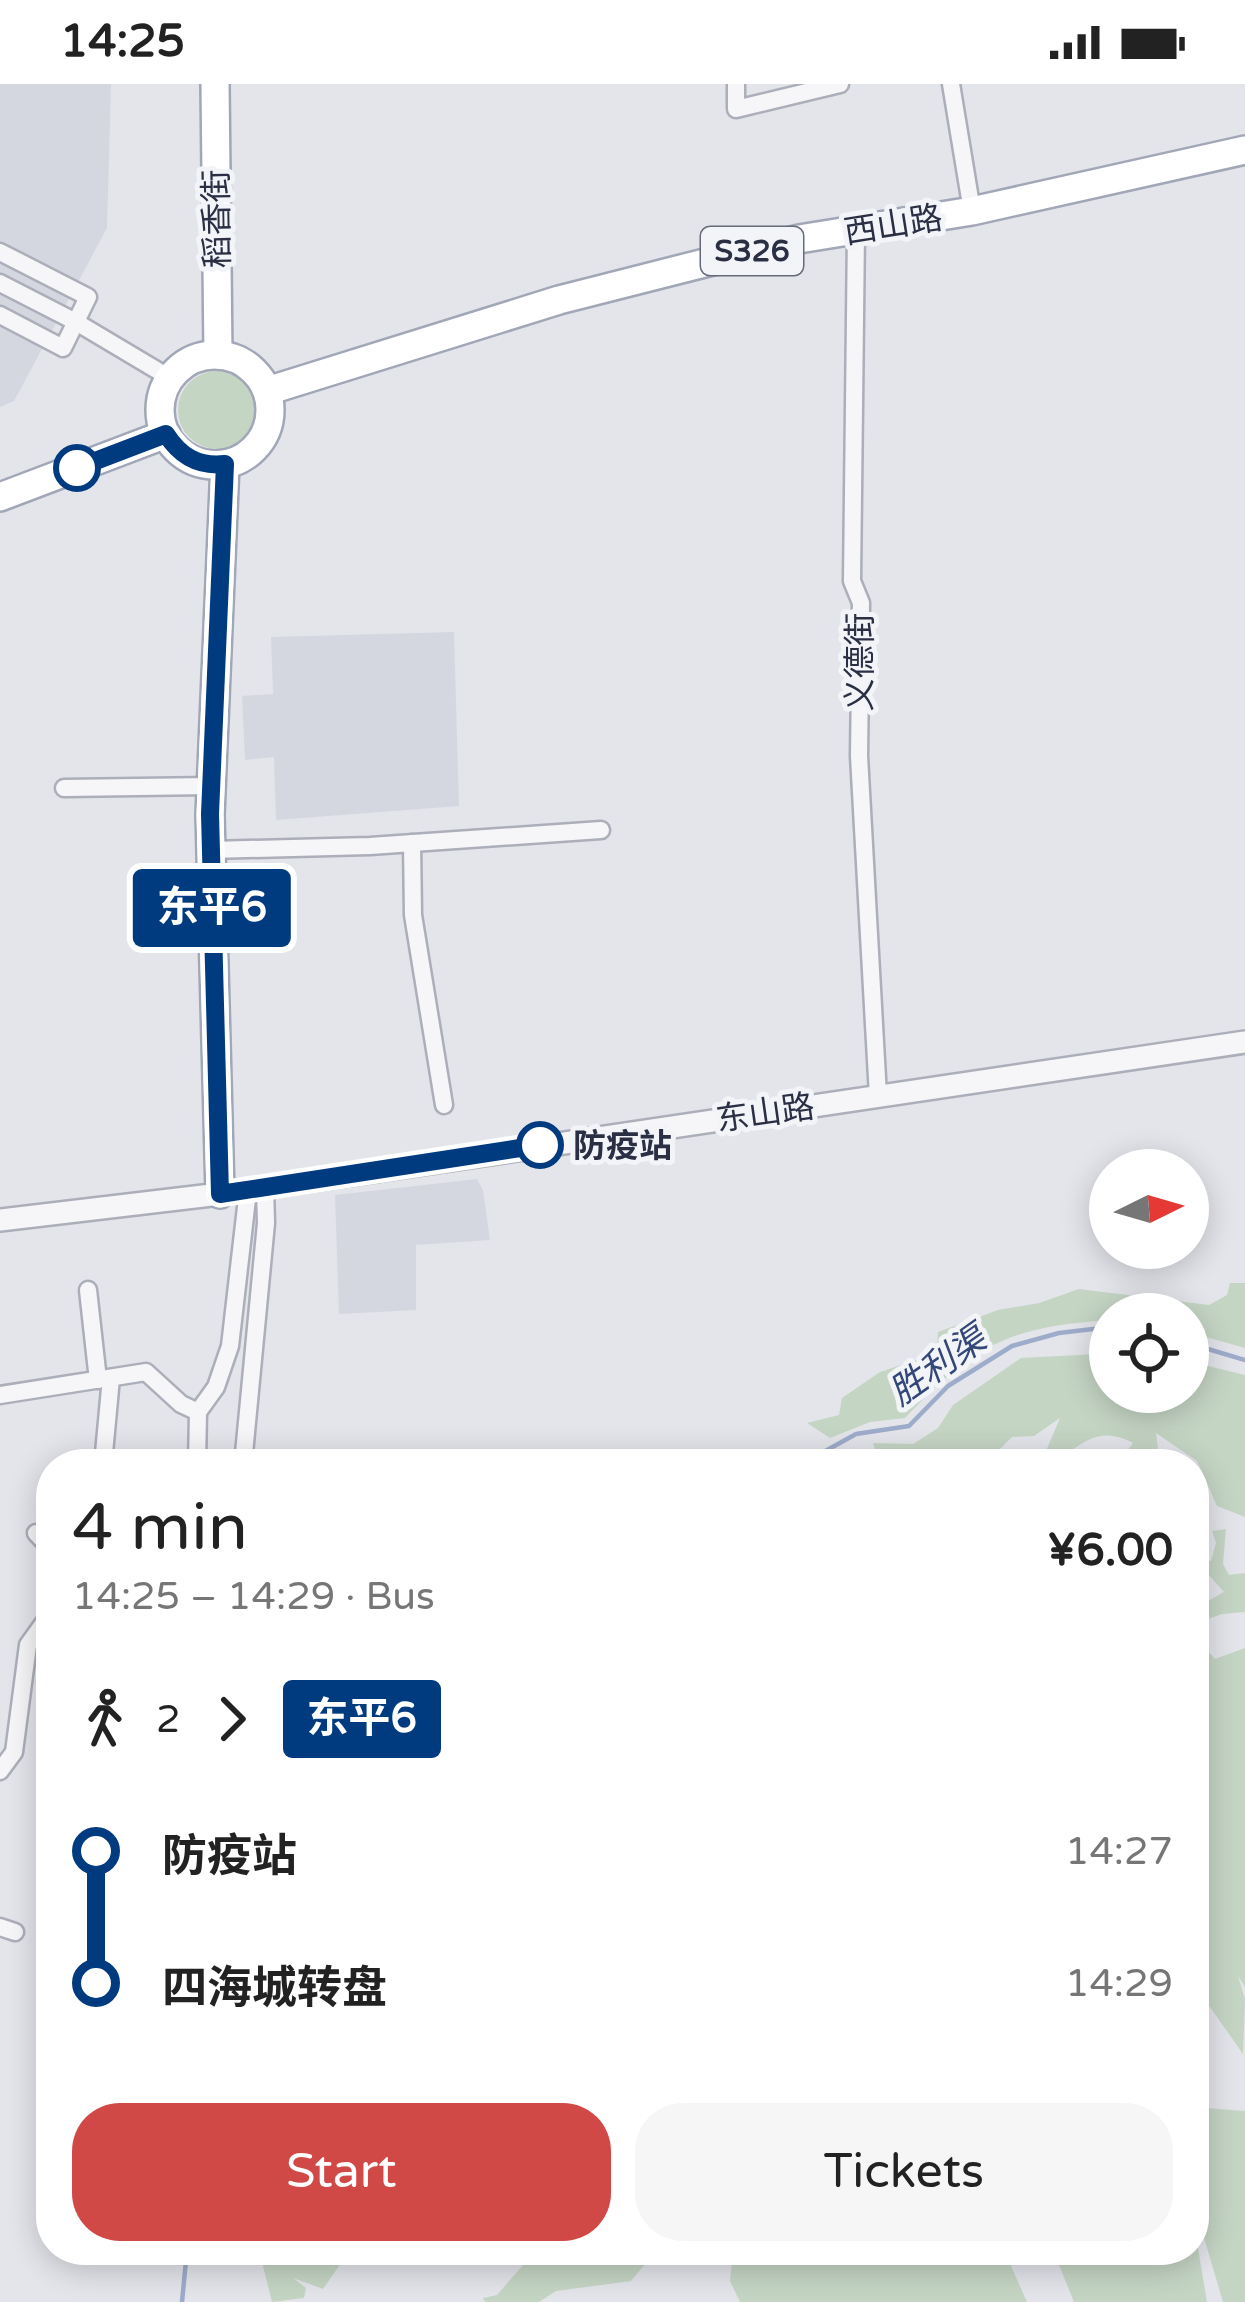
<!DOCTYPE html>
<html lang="en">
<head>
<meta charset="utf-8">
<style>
	:root { --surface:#fff; --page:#f6f6f6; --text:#222; --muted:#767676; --accent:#d14947 }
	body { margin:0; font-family:"Varela Round","Noto Sans SC",sans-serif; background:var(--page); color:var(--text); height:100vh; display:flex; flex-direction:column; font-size:45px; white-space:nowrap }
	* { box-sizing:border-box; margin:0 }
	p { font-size:39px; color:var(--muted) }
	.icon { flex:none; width:66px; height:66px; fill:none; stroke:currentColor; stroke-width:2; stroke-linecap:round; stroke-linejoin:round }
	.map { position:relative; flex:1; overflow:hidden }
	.panel { position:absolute; left:36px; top:1365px; width:1173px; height:816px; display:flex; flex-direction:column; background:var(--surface); border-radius:48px; box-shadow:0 6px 30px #0003 }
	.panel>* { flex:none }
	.badge { padding:0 24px; border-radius:9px; font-size:42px; line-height:78px }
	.needle { width:78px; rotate:85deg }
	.controls { position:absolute; left:1089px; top:1065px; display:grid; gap:24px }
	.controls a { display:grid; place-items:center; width:120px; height:120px; border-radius:50%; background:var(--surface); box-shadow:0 6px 30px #0003; font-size:60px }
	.map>.badge { position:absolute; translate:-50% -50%; box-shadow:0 0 0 6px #fff }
	.legs { display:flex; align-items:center; gap:18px; height:132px; padding:0 36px; font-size:39px }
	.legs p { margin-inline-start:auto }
	.headline { display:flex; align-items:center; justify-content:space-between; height:204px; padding:0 36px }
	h1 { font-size:66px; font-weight:600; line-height:90px }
	.primary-button { display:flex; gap:24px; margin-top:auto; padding:24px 36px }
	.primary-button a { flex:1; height:138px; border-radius:48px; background:var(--accent); color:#fff; font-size:48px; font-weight:600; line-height:138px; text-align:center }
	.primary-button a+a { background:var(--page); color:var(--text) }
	ul { padding:0 36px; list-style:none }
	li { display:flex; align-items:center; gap:42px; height:132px; font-size:45px }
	li i { display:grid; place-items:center; width:18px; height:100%; margin:0 15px; background:currentColor }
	li i::after { content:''; width:30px; height:30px; margin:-15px; border:9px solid; border-radius:50%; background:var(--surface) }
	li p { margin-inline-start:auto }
	li:first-child i { background:linear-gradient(#0000 50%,currentColor 0) }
	li:last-child i { background:linear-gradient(currentColor 50%,#0000 0) }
	.status { display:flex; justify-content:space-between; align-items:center; height:84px; padding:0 60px; background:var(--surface); direction:ltr }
	.status svg { height:33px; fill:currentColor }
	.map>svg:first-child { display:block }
	.built { fill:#d5d7e0 }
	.green { fill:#c5d5c4 }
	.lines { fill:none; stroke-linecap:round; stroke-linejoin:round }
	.stream { stroke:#9eaccb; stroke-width:4.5 }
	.minor-casing { stroke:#acaeb9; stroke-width:21 }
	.tertiary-casing { stroke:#acaeb9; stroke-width:26 }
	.primary-casing { stroke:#a2a7b7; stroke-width:32 }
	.minor { stroke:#f6f6f9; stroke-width:16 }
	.tertiary { stroke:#f6f6f9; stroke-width:21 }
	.primary { stroke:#fff; stroke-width:27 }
	.line-1-casing { stroke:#fff; stroke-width:27 }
	.line-1 { stroke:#003b80; stroke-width:18 }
	.stop-1-dot { fill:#fff; stroke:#003b80; stroke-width:6 }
	.labels { text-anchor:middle; stroke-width:10; stroke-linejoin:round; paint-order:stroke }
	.shield { fill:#f3f4f8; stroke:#666a7a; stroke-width:3 }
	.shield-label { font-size:30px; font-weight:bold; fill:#2a2f44 }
	.street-label { font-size:33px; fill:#2a2f44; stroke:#f3f4f8 }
	.stop-label { font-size:33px; font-weight:bold; fill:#2a2f44; stroke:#f3f4f8; text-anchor:start }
	.water-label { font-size:36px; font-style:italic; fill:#334779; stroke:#f3f4f8 }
</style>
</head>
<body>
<div class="status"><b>14:25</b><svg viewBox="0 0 49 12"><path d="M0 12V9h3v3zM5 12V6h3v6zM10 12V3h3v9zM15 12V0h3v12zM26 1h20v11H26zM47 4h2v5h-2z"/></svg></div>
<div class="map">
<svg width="1245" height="2218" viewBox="0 0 1245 2218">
	<rect width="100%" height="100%" fill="#e3e5eb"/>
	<g class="built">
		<polygon points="0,0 111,0 107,144 14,317 0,323"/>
		<polygon points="454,548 459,722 276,736 274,673 245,676 242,612 273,610 271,553"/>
		<polygon points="477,1095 483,1106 490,1156 416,1161 416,1226 339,1230 335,1111"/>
	</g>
	<g class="green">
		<circle cx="217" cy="326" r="39"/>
		<path d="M1230,1199H1245V1264L1188,1248V1230H1110V1236C1009,1243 974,1260 905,1334L870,1338L830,1354L807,1339L839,1331L842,1314L880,1288L937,1269L938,1248L998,1226L1039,1219L1079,1205L1209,1221L1227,1211Z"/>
		<path d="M1110,1265V1308H1188V1277L1245,1291V1433L1217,1422L1197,1377L1156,1349L1160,1380H1118L1133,1359C1085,1334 1075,1380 1035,1380L1025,1372L1046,1367L1060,1334L1034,1352L1012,1353L985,1380H879L873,1359L913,1360L938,1344L953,1321L1021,1274L1097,1270Z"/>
		<polygon points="1226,1445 1223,1480 1229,1491 1245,1489 1245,1528 1222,1530 1194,1540 1194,1525 1224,1508 1208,1490 1194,1494 1194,1474 1211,1477 1216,1459 1212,1447"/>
		<polygon points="1194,1552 1215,1575 1245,1564 1245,1903 1238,1892 1245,1915 1243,1970 1205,1916 1194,1962"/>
		<polygon points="1194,2023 1245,2027 1245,2218 1223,2218 1194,2120"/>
		<polygon points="1194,2141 1207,2218 1074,2218 1053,2166 1194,2166"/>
		<polygon points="259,2166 350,2166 323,2205 293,2194 306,2204 304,2214 272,2218"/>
		<polygon points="536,2166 651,2166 645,2180 631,2197 556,2207 539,2218 485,2218 483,2214 497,2211"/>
		<polygon points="733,2166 1004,2166 1027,2218 740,2218 730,2197"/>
	</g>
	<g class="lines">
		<g class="stream">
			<polyline points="1188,1259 1245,1276"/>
			<polyline points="802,1380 856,1350 909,1342 948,1302 1012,1262 1059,1249 1110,1243"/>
			<polyline points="182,2218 187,2166"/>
		</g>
		<defs>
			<g id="minor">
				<polyline points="736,0 736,25 840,0"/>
				<polyline points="951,0 972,127"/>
				<polyline points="856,146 852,497 861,519 859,672 878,1012"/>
				<polyline points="0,168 88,213 63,264 0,231"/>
				<polyline points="0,199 76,238 170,294"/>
				<polyline points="64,704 211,702"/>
				<polyline points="412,759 413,831 444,1021"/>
				<polyline points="211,766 370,762 601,746"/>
				<polyline points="88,1206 98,1296"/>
				<polyline points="0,1311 146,1288 181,1320 198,1328"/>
				<polyline points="103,1380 111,1294"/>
				<polyline points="197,1380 198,1328 216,1303 230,1262 248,1106"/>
				<polyline points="243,1380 266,1139 265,1103"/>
				<polyline points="36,1449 51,1465"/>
				<polyline points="0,1687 14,1668 28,1561 51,1529"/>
				<polyline points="0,1843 15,1848"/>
			</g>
			<polyline id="tertiary" points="0,1136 220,1110 1245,958"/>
			<g id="primary">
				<polyline points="215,0 218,271"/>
				<circle cx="215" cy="326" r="55"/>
				<polyline points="267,307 559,216 799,155 972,127 1245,66"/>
				<polyline points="0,413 166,350"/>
				<polyline points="220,1110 210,731 225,380"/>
			</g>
		</defs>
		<use href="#minor" class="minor-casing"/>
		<use href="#tertiary" class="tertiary-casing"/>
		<use href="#primary" class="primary-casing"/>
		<use href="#minor" class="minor"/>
		<use href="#tertiary" class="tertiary"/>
		<use href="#primary" class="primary"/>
	</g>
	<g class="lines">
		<defs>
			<path id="line-1" d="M77,384L166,350C180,372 198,383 225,380L210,730L220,1110L540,1061"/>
		</defs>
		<use href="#line-1" class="line-1-casing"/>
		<use href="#line-1" class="line-1"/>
	</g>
	<g class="stop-1-dot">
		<circle cx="77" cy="384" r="21"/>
		<circle cx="540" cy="1061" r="21"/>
	</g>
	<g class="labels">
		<rect class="shield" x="701" y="143" width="102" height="48" rx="9"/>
		<g class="shield-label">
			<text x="752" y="177">S326</text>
		</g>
		<g class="street-label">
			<text transform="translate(216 135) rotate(-91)" y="12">稻香街</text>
			<text transform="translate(893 140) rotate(-9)" y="12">西山路</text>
			<text transform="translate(859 578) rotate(-90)" y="12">义德街</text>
			<text transform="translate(765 1028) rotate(-8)" y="12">东山路</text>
		</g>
		<g class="stop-label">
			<text x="573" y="1073">防疫站</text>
		</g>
		<g class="water-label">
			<text transform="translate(937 1281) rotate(-35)" y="13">胜利渠</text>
		</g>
	</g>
</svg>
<div class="controls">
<a><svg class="needle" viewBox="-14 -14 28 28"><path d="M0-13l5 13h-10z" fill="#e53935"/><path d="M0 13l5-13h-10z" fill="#767676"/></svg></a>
<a><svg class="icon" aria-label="locate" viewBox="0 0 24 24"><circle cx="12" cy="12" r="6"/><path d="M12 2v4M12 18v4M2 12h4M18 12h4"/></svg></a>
</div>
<b class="badge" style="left:212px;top:824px;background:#003b80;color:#fff">东平6</b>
<section class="panel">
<div class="headline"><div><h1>4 min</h1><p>14:25 – 14:29 · Bus</p></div><b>¥6.00</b></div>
<div class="legs"><svg class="icon" aria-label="walk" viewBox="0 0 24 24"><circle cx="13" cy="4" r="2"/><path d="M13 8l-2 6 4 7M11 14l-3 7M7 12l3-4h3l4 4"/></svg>2<svg class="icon" aria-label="forward" viewBox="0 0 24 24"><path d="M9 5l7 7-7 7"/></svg><b class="badge" style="background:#003b80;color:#fff">东平6</b></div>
<ul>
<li><i style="color:#003b80"></i><b>防疫站</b><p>14:27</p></li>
<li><i style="color:#003b80"></i><b>四海城转盘</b><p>14:29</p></li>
</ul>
<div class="primary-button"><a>Start</a><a>Tickets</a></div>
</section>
</div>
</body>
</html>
